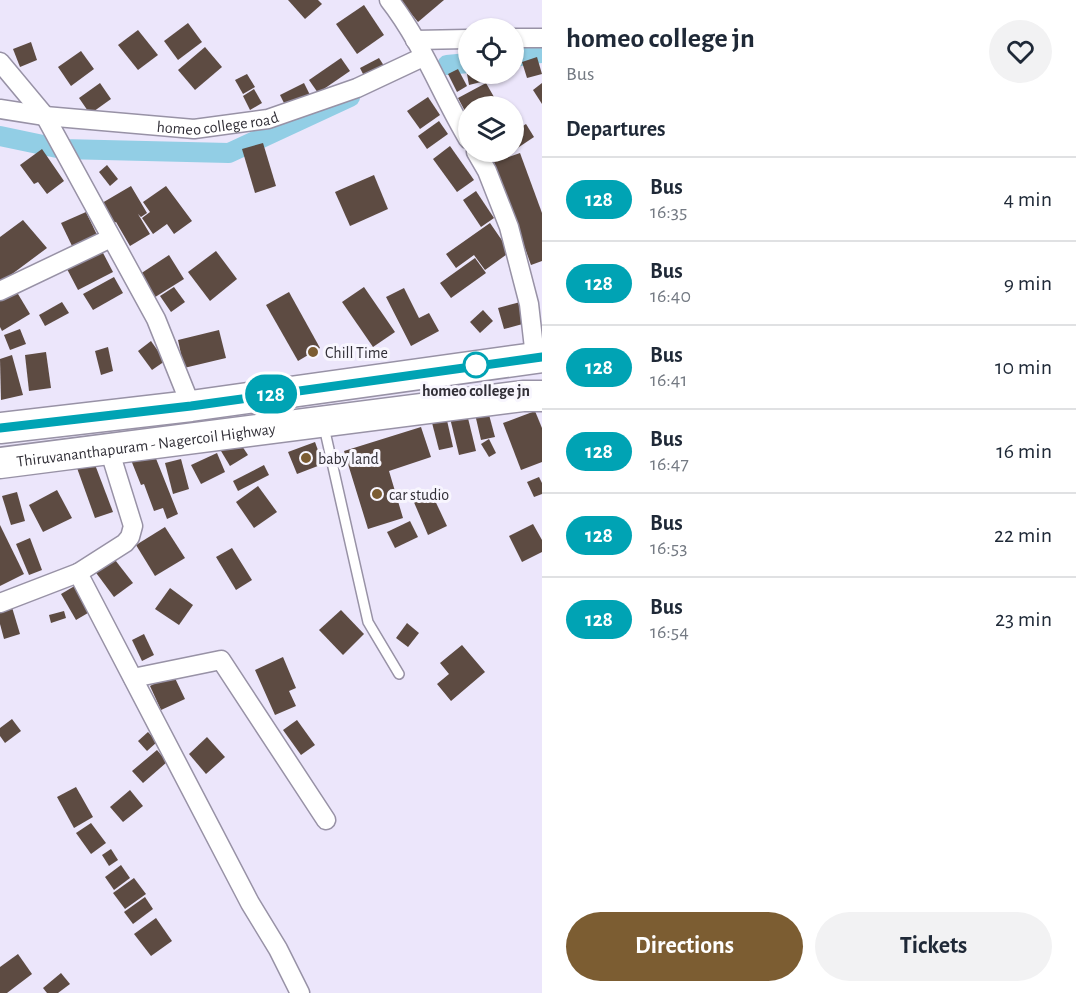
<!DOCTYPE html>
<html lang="en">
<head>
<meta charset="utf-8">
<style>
	:root { --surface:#fff; --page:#f2f2f3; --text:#1f2937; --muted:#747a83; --line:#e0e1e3; --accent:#7c5d32 }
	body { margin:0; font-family:"Alegreya Sans",sans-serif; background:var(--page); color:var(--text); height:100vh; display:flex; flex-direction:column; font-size:22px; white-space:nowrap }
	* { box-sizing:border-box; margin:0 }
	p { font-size:20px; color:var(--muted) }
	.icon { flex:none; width:33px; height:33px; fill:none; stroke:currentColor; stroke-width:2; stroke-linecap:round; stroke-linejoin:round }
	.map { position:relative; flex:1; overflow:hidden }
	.panel { display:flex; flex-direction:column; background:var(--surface); width:534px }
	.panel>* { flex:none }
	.badge { padding:0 12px; border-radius:20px; font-size:21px; line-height:39px }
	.fabs { position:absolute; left:458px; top:18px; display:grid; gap:12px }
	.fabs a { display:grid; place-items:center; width:66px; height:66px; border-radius:50%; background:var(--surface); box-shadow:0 2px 4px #0004; font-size:30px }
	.map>.badge { position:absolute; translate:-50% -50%; box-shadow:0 0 0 3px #fff }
	h2 { padding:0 24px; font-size:22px; line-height:54px }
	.round { display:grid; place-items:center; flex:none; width:63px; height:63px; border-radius:32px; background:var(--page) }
	.summary { display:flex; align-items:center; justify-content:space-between; height:102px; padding:0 24px }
	h1 { font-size:28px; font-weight:700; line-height:45px }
	.action { display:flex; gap:12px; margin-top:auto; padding:12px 24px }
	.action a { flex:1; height:69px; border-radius:36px; background:var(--accent); color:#fff; font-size:24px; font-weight:700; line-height:69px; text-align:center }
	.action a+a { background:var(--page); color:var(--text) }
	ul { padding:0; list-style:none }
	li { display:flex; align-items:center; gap:18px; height:84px; padding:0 24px; border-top:2px solid var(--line) }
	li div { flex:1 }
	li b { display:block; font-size:22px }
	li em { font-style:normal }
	li .badge { min-width:66px; font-weight:700; text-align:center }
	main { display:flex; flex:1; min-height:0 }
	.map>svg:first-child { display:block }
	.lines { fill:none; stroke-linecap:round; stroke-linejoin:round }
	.canal { stroke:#92cee5; stroke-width:20 }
	.building { fill:#5d4b42 }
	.lane-casing { stroke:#9892a6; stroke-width:12 }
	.street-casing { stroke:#9892a6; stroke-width:21 }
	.primary-casing { stroke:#9892a6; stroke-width:33 }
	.lane { stroke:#fff; stroke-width:9 }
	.street { stroke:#fff; stroke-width:18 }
	.primary { stroke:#fff; stroke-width:30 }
	.line-casing { stroke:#fff; stroke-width:14 }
	.line { stroke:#00a3b4; stroke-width:9 }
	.poi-dot { fill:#7c5d32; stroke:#f8f6fe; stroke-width:2 }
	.stop-dot { fill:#fff; stroke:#00a3b4; stroke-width:3 }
	.labels { text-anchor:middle; stroke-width:6; stroke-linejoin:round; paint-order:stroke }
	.street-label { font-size:16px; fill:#323038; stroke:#f8f6fe }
	.poi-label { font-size:16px; fill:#323038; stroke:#f8f6fe; text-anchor:start }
	.stop-label { font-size:16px; font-weight:bold; fill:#323038; stroke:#f8f6fe }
</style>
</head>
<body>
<main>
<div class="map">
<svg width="542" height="993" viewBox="0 0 542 993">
	<rect width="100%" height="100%" fill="#ece6fb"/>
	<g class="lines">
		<g class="canal">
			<polyline points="513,57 542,53"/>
			<polyline points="447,65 468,63"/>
			<polyline points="0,136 62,149 229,153 350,97"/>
		</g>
	</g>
	<g class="building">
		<polygon points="288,0 318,0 322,4 305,19"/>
		<polygon points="400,0 444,0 418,22"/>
		<polygon points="364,5 384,35 357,54 336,24"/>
		<polygon points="188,23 202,42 178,60 164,41"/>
		<polygon points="138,30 158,55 138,70 118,45"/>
		<polygon points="31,42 37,60 20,67 13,49"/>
		<polygon points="205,47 222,67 195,90 178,70"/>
		<polygon points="81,51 94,69 71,86 58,67"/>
		<polygon points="537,57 542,74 527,78 522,62"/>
		<polygon points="341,58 350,71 318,93 309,80"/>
		<polygon points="379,58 386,69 366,80 360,68"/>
		<polygon points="458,69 467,86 457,92 448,74"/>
		<polygon points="247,74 255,87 243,94 235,80"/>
		<polygon points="467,74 488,74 489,80 469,85"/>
		<polygon points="100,83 111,99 90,114 79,98"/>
		<polygon points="304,83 310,95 286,107 280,95"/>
		<polygon points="486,83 494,97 477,106 468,106 468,111 466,113 458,98"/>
		<polygon points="542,83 542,104 533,90"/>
		<polygon points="254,89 262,103 250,110 243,96"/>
		<polygon points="428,97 440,115 420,129 407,111"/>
		<polygon points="439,121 448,134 427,149 418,136"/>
		<polygon points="526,124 534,137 513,151 513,132"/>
		<polygon points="263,143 276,186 255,193 242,149"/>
		<polygon points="450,146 474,180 457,192 433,159"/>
		<polygon points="42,149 64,181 47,194 38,182 34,184 20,165"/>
		<polygon points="520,153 542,213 542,261 531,265 494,162"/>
		<polygon points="107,165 118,179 110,186 99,172"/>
		<polygon points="374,175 388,209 350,226 335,192"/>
		<polygon points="131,186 147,213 141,217 138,214 150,234 130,246 116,222 114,223 102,203"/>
		<polygon points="166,186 192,221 174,234 167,224 153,234 142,218 150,212 143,202"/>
		<polygon points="476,191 494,218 481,227 463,200"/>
		<polygon points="86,212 98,237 73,248 61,223"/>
		<polygon points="23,220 47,248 0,283 0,237"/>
		<polygon points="490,223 510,252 485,270 474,255 456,268 446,254"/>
		<polygon points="102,251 113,272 78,290 67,269"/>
		<polygon points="216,251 237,279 210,301 188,272"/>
		<polygon points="169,255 184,279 152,299 137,276"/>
		<polygon points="475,258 486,273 451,298 440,283"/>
		<polygon points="114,277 123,293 93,310 83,294"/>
		<polygon points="174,287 185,302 171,312 160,296"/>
		<polygon points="364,287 395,332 373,347 342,302"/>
		<polygon points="404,288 419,318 429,313 439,331 411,346 386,297"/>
		<polygon points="15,289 30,314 2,331 0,327 0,298"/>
		<polygon points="289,292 320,348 298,361 266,305"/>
		<polygon points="524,301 530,322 504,329 498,308"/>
		<polygon points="62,302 69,313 45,326 39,315"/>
		<polygon points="483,310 493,321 480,333 470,322"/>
		<polygon points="20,329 26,344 10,350 4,335"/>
		<polygon points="219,330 226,358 184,368 178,340"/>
		<polygon points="151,341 165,361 152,370 138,351"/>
		<polygon points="108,347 113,371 101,375 95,351"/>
		<polygon points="46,352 51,388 29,391 25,355"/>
		<polygon points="12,355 23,395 1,400 0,359"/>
		<polygon points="488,411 495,437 481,440 475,414"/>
		<polygon points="535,411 542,428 542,462 521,470 503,423"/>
		<polygon points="467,414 476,451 459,455 450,418"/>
		<polygon points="446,416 453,447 439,450 431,419"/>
		<polygon points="421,427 431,457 389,471 403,518 368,529 344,451"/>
		<polygon points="489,439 496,453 489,457 481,444"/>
		<polygon points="238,440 248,455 230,466 221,451"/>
		<polygon points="315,442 323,464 297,474 288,452"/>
		<polygon points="153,451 178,514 167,519 163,508 154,511 144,484 141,485 131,460"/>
		<polygon points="217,453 225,472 201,484 191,465"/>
		<polygon points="181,459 189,489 173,494 165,463"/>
		<polygon points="94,462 113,512 95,518 77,468"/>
		<polygon points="264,465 269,475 238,491 233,481"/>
		<polygon points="539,477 542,483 542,494 534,497 527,482"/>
		<polygon points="258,486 277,512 254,528 236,502"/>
		<polygon points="57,490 72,518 43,532 29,505"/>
		<polygon points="17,492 25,521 11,525 2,496"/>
		<polygon points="431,492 447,526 428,535 413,500"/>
		<polygon points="410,521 418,537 395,548 387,532"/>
		<polygon points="533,524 542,540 542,552 522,562 509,536"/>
		<polygon points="0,525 24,574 0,586"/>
		<polygon points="165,527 185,558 155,576 136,545"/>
		<polygon points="30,538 42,570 29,575 16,544"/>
		<polygon points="232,548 252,580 236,590 216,557"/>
		<polygon points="112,556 133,583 114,597 94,570"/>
		<polygon points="78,584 93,610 76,620 61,594"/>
		<polygon points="170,588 193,605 179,625 155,609"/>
		<polygon points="11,604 20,634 4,639 0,624 0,607"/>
		<polygon points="341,610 364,634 343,655 319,630"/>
		<polygon points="64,611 66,618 51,623 49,615"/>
		<polygon points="407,623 419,633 408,647 396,638"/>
		<polygon points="144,634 154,655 142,661 132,640"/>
		<polygon points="462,645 485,672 451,701 437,684 449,674 440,663"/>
		<polygon points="283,657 296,688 289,691 296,706 275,715 255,670"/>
		<polygon points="173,674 185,699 161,710 150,686"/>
		<polygon points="12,719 21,731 5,743 0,736 0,728"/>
		<polygon points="297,720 315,745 301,755 283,730"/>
		<polygon points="148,732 157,742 147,751 138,741"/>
		<polygon points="207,737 225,757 206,774 189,754"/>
		<polygon points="157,750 167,762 143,783 132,771"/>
		<polygon points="76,787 93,817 74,828 57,797"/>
		<polygon points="130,790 143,806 123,822 110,807"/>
		<polygon points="91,823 106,843 91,854 76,833"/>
		<polygon points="111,849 118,860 109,866 102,855"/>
		<polygon points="121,865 130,878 114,890 105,877"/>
		<polygon points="134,878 146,894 125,909 113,893"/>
		<polygon points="145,897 153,909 133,924 124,912"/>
		<polygon points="156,918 172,941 151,956 134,934"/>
		<polygon points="18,954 32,974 7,993 0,993 0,967"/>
		<polygon points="61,973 70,984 58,993 47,993 43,988"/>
	</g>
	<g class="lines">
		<defs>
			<polyline id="lane" points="324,427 368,622 399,674"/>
			<g id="street">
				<path d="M389,0C422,42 441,94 468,139"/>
				<polyline points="513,38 542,38"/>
				<polyline points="415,40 468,39"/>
				<polyline points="0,62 45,116 156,319 191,406"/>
				<path id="s1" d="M0,109L45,116L194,129L268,119L357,88L423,57"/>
				<polyline points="476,152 487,171 509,227 529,304 535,357"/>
				<polyline points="0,291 111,238"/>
				<polyline points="109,449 133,526 130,537 125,543 78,573 250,903 278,949 300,993"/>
				<polyline points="0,603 78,573"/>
				<polyline points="133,678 221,660 326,820"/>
			</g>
			<g id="primary">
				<polyline points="0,428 191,406 542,357"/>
				<path id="s2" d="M0,463L523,396H542"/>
			</g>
		</defs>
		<use href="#lane" class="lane-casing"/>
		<use href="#street" class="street-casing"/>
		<use href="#primary" class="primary-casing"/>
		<use href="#lane" class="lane"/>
		<use href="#street" class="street"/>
		<use href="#primary" class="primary"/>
	</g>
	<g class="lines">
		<defs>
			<polyline id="line" points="0,428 191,406 542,357"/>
		</defs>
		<use href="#line" class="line-casing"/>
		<use href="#line" class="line"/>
	</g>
	<g class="poi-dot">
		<circle cx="313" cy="352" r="6"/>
		<circle cx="306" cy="458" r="6"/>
		<circle cx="377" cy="494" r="6"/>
	</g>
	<circle class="stop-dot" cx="476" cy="365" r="12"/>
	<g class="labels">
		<g class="street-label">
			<text dy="6" stroke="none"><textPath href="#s1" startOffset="219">homeo college road</textPath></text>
			<text dy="6" stroke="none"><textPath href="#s2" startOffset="147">Thiruvananthapuram - Nagercoil Highway</textPath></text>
		</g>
		<g class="poi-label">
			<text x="325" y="358">Chill Time</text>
			<text x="318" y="464">baby land</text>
			<text x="389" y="500">car studio</text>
		</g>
		<g class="stop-label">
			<text x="476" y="396">homeo college jn</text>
		</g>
	</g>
</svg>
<div class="fabs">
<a><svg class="icon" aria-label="locate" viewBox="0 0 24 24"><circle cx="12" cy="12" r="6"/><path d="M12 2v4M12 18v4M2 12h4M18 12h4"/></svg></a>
<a><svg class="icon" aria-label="layers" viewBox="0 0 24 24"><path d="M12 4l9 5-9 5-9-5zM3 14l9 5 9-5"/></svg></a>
</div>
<b class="badge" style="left:271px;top:394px;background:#00a3b4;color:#fff">128</b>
</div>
<section class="panel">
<div class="summary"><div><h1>homeo college jn</h1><p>Bus</p></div><a class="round"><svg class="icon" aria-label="heart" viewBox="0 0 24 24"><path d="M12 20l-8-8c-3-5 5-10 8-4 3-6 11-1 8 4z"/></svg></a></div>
<h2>Departures</h2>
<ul>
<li><span class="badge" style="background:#00a3b4;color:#fff">128</span><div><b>Bus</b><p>16:35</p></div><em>4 min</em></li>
<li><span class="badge" style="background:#00a3b4;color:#fff">128</span><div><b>Bus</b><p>16:40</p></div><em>9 min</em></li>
<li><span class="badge" style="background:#00a3b4;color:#fff">128</span><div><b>Bus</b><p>16:41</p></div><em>10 min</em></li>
<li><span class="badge" style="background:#00a3b4;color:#fff">128</span><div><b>Bus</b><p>16:47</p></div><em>16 min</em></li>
<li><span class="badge" style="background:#00a3b4;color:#fff">128</span><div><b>Bus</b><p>16:53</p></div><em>22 min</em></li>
<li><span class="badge" style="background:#00a3b4;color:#fff">128</span><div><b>Bus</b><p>16:54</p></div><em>23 min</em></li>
</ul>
<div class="action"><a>Directions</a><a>Tickets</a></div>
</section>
</main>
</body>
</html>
